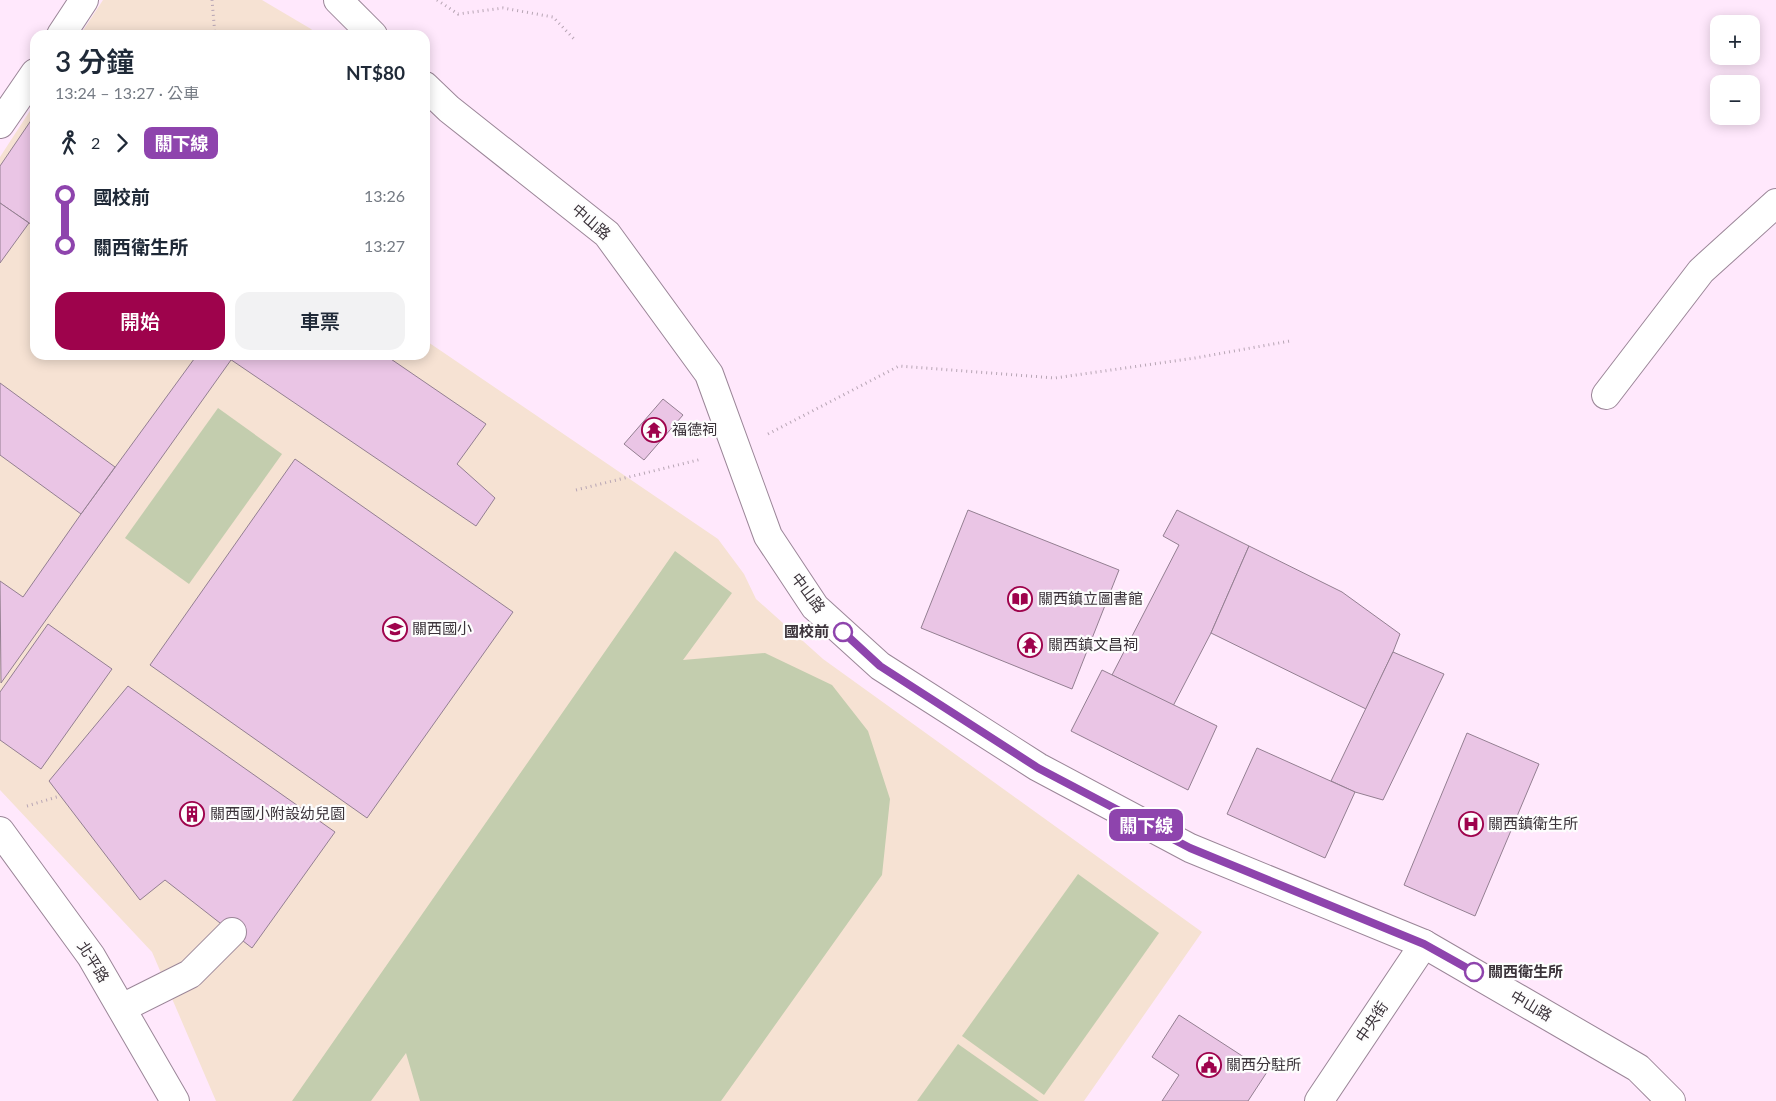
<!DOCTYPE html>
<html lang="zh-TW">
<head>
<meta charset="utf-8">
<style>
	:root { --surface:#fff; --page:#f2f2f3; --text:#1f2937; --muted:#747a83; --accent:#9e034c }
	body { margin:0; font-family:Lato,"Noto Sans TC",sans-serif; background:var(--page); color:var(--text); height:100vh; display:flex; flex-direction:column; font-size:19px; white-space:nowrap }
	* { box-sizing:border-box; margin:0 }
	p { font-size:16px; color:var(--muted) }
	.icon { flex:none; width:28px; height:28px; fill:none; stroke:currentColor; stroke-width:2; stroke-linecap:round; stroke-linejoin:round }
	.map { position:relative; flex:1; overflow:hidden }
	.drawer { position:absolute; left:30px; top:30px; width:400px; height:330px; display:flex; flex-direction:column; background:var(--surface); border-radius:15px; box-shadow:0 2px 12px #0003 }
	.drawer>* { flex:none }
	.badge { padding:0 10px; border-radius:8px; font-size:18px; line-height:32px }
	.fabs { position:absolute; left:1710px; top:15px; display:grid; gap:10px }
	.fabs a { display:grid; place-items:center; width:50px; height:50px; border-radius:10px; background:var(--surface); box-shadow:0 2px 12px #0003; font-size:25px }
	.map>.badge { position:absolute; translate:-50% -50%; box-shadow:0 0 0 2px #fff }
	.legs { display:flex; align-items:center; gap:8px; height:55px; padding:0 25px; font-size:16px }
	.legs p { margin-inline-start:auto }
	.headline { display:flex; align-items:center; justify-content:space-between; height:85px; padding:0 25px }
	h1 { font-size:28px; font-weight:600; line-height:38px }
	.primary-button { display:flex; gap:10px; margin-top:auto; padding:10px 25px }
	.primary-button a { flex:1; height:58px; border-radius:15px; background:var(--accent); color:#fff; font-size:20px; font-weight:600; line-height:58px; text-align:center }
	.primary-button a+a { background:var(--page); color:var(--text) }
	ul { padding:0 25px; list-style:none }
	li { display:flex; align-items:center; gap:18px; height:50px; font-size:19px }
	li i { display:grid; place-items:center; width:8px; height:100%; margin:0 6px; background:currentColor }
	li i::after { content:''; width:12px; height:12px; margin:-6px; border:4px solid; border-radius:50%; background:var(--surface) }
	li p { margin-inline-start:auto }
	li:first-child i { background:linear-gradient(#0000 50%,currentColor 0) }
	li:last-child i { background:linear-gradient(currentColor 50%,#0000 0) }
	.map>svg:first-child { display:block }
	.education { fill:#f6e2d3 }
	.green { fill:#c3cdae }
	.building { fill:#eac5e5; stroke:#937f91 }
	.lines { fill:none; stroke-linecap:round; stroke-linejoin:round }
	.minor-casing { stroke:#9b8698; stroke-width:30 }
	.path { stroke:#b7a5b4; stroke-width:3; stroke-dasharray:1 4; stroke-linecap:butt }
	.minor { stroke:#fff; stroke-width:28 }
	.line-1-casing { stroke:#fff; stroke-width:11 }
	.line-1 { stroke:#8e44ad; stroke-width:8 }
	.stop-1-dot { fill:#fff; stroke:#8e44ad; stroke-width:2.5 }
	.labels { text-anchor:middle; stroke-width:4.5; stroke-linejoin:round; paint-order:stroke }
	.street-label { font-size:15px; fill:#3b333a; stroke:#fdfdfd }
	.poi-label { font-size:15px; fill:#3b333a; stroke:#fdfdfd; text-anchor:start }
	.stop-label { font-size:15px; font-weight:bold; fill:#3b333a; stroke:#fdfdfd; text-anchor:end }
</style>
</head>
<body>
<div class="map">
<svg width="1776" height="1101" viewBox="0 0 1776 1101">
	<rect width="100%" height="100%" fill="#ffe8fc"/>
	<g class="education">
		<polygon points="103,0 262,0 311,29 317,35 80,35"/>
		<polygon points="35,103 35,355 425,355 425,340 718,539 744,574 756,599 823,659 1202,932 1084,1101 216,1101 152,952 0,790 0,157"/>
	</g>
	<g class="green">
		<polygon points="218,408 282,454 189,584 125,538"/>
		<polygon points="675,551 732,593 683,660 765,653 832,685 868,731 890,799 882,875 721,1101 420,1101 406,1053 371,1101 292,1101"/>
		<polygon points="1078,874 1159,933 1044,1095 962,1036"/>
		<polygon points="958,1044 1039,1101 917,1101"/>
	</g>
	<g class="building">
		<polygon points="34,116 35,117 35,227 0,203 0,166"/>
		<polygon points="0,203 29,223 0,263"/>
		<polygon points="197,355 224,355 231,360 1,683 0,581 23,597 81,514"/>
		<polygon points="224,355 385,355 486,424 457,464 495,498 476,526"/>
		<polygon points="0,383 115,467 81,514 0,455"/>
		<polygon points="663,399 683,415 644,460 624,444"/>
		<polygon points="295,459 513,612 367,818 150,665"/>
		<polygon points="968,510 1119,570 1072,689 921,628"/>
		<polygon points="1177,510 1249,546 1211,633 1173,706 1112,675 1179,545 1163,536"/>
		<polygon points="1249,546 1342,592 1400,634 1393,652 1366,709 1211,633"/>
		<polygon points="48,624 112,669 41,769 0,740 0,692"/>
		<polygon points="1393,652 1444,674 1383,800 1355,792 1331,781"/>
		<polygon points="1102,670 1217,726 1188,790 1071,731"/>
		<polygon points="128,686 335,832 252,948 165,880 140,900 49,781"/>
		<polygon points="1467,733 1539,764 1475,916 1404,885"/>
		<polygon points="1257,748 1355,792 1325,858 1227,814"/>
		<polygon points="1179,1015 1267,1072 1248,1101 1162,1101 1179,1075 1152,1057"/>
	</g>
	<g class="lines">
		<defs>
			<g id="minor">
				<polyline points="338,0 373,35"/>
				<polyline points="61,35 84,0"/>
				<polyline points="425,86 449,109 607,234 709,374 768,536 815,607 880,666 1038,767 1190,848 1424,944 1638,1068 1671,1101"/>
				<polyline points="0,124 35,73"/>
				<polyline points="1606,395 1701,271 1776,203"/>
				<polyline points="0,831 91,956 175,1101"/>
				<polyline points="122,1008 190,974 232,932"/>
				<polyline points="1319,1101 1424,944"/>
			</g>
		</defs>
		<use href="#minor" class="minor-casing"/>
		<g class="path">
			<polyline points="212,0 215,35"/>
			<polyline points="437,0 458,14 503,8 553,17 575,40"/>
			<polyline points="768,434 899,366 1055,378 1195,358 1290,341"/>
			<polyline points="576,490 702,459"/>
			<polyline points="27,806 60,796"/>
		</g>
		<use href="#minor" class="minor"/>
	</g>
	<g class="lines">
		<defs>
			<polyline id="line-1" points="843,632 880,666 1038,768 1190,848 1424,944 1474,972"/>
		</defs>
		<use href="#line-1" class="line-1-casing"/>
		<use href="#line-1" class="line-1"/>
	</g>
	<defs>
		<symbol id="temple-ring" viewBox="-11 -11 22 22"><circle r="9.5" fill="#fdfdfd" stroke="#9e034c" stroke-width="1.5"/><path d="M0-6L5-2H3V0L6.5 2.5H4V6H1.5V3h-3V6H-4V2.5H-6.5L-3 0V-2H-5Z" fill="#9e034c"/></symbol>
		<symbol id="library-ring" viewBox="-11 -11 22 22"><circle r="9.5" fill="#fdfdfd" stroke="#9e034c" stroke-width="1.5"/><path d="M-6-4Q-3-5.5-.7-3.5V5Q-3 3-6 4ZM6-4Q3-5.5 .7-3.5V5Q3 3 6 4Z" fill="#9e034c"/></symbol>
		<symbol id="school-ring" viewBox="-11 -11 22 22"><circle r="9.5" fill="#fdfdfd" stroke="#9e034c" stroke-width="1.5"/><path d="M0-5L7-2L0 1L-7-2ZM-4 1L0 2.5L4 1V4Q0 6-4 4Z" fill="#9e034c"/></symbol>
		<symbol id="building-ring" viewBox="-11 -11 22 22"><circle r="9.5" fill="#fdfdfd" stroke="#9e034c" stroke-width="1.5"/><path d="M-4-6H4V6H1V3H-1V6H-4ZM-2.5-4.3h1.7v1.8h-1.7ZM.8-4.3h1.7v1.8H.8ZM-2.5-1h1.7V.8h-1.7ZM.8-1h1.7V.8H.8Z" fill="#9e034c"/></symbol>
		<symbol id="hospital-ring" viewBox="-11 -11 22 22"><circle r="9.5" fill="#fdfdfd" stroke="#9e034c" stroke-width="1.5"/><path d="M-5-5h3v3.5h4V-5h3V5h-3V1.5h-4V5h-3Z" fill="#9e034c"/></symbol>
		<symbol id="civic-ring" viewBox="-11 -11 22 22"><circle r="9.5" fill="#fdfdfd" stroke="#9e034c" stroke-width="1.5"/><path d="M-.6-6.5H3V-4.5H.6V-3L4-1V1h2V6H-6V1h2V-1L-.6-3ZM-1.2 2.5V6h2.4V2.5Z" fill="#9e034c"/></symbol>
	</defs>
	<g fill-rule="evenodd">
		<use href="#temple-ring" x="640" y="416" width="28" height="28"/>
		<use href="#library-ring" x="1006" y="585" width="28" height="28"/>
		<use href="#school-ring" x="381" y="615" width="28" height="28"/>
		<use href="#temple-ring" x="1016" y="631" width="28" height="28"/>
		<use href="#building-ring" x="178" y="800" width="28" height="28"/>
		<use href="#hospital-ring" x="1457" y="810" width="28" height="28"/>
		<use href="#civic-ring" x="1195" y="1051" width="28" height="28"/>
	</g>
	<g class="stop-1-dot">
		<circle cx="843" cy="632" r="9"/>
		<circle cx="1474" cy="972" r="9"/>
	</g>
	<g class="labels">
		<g class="street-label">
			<text transform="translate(591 222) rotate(41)" y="5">中山路</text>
			<text transform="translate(808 593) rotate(53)" y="5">中山路</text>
			<text transform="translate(93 962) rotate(58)" y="5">北平路</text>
			<text transform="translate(1531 1006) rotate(30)" y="5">中山路</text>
			<text transform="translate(1372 1022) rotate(-56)" y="5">中央街</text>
		</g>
		<g class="poi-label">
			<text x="672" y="435">福德祠</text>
			<text x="1038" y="604">關西鎮立圖書館</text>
			<text x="412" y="634">關西國小</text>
			<text x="1048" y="650">關西鎮文昌祠</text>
			<text x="210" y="819">關西國小附設幼兒園</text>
			<text x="1488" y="829">關西鎮衛生所</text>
			<text x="1226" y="1070">關西分駐所</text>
		</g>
		<g class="stop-label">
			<text x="829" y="637">國校前</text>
			<text x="1488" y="977" text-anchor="start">關西衛生所</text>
		</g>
	</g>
</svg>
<div class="fabs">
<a>+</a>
<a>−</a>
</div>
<b class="badge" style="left:1146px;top:825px;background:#8e44ad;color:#fff">關下線</b>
<section class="drawer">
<div class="headline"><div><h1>3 分鐘</h1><p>13:24 – 13:27 · 公車</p></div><b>NT$80</b></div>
<div class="legs"><svg class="icon" aria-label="walk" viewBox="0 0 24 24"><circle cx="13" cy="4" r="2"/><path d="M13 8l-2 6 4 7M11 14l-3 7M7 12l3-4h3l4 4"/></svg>2<svg class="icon" aria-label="forward" viewBox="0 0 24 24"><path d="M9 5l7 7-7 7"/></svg><b class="badge" style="background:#8e44ad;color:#fff">關下線</b></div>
<ul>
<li><i style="color:#8e44ad"></i><b>國校前</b><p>13:26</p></li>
<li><i style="color:#8e44ad"></i><b>關西衛生所</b><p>13:27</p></li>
</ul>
<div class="primary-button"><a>開始</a><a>車票</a></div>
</section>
</div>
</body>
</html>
